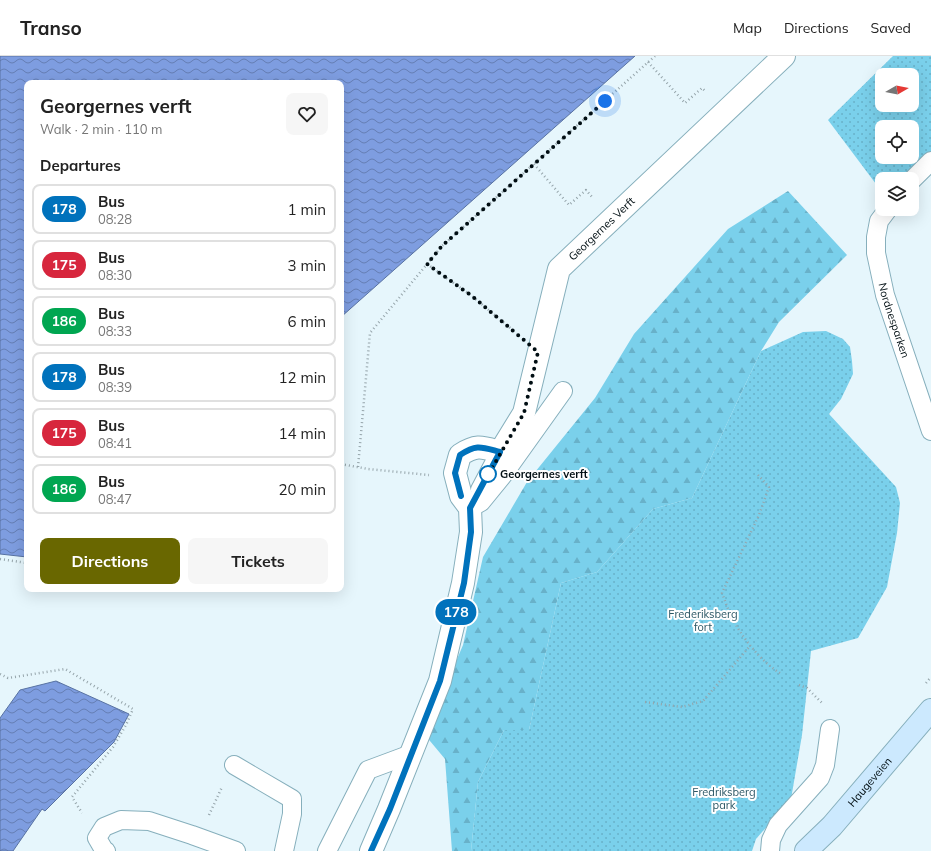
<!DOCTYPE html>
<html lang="en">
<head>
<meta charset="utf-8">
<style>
	:root { --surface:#fff; --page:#f6f6f6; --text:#222; --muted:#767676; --line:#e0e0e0; --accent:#696700 }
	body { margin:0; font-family:Mulish,sans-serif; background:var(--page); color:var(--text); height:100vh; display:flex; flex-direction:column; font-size:15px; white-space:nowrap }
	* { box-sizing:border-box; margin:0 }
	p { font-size:13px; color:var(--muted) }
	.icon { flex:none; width:22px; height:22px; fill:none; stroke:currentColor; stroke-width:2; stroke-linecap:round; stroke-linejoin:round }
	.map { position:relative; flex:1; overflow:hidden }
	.drawer { position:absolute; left:24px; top:24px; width:320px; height:512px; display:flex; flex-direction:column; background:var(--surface); border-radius:8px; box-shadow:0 4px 16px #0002 }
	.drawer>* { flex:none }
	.badge { padding:0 8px; border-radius:13px; font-size:14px; line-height:26px }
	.needle { width:26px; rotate:81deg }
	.controls { position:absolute; left:875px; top:12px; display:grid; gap:8px }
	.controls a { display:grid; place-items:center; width:44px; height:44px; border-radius:8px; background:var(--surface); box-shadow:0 4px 16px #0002; font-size:20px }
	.you { position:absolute; width:20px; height:20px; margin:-10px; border:3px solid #fff; border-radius:50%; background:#1a73e8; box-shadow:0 0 0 6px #1a73e833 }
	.map>.badge { position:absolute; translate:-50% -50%; box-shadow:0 0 0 2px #fff }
	h2 { padding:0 16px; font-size:15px; line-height:36px }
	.round { display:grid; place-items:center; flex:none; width:42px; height:42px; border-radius:8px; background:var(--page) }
	.headline { display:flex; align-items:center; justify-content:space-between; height:68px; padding:0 16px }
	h1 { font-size:19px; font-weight:700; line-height:30px }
	.primary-button { display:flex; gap:8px; margin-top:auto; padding:8px 16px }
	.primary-button a { flex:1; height:46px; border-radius:8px; background:var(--accent); color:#fff; font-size:16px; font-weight:700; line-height:46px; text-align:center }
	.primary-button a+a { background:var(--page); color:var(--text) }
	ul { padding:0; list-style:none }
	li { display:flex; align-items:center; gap:12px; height:50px; margin:0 8px 6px; padding:0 8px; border:2px solid var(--line); border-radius:8px }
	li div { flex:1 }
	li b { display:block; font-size:15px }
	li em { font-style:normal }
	li .badge { min-width:44px; font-weight:700; text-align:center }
	header { display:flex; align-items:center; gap:24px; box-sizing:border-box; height:56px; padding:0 20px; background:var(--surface); border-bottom:1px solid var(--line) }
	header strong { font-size:19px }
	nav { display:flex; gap:22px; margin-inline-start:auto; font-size:14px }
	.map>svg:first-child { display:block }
	.forest { fill:url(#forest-firs) }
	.park { fill:url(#park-dots); fill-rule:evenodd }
	.water { fill:url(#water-waves); stroke:#5872a2 }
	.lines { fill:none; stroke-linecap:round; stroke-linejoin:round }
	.service-casing { stroke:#86afbc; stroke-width:20 }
	.minor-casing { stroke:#86afbc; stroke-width:24 }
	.secondary-casing { stroke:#86afbc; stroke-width:24 }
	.path { stroke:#95a4aa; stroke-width:2.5; stroke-dasharray:1 3; stroke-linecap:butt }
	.service { stroke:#fff; stroke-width:18 }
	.minor { stroke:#fff; stroke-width:22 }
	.secondary { stroke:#cce9fe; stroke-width:22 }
	.line-casing { stroke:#fff; stroke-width:9 }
	.line { stroke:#0072bc; stroke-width:6 }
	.walk { stroke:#010e13; stroke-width:4; stroke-dasharray:0 7.2 }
	.stop-dot { fill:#fff; stroke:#0072bc; stroke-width:2 }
	.labels { text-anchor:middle; stroke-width:4; stroke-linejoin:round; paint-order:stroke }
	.street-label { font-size:11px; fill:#010e13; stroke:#fff }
	.stop-label { font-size:11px; font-weight:bold; fill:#010e13; stroke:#fff; text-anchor:start }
	.park-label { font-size:11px; fill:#2b5765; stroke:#fff }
</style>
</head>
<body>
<header>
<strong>Transo</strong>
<nav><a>Map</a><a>Directions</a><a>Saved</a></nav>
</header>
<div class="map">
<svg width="931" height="795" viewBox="0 0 931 795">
	<defs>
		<pattern id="forest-firs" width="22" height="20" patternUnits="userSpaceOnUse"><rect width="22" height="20" fill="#7ad0eb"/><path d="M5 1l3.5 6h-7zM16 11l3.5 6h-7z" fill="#68b1c9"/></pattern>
		<pattern id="park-dots" width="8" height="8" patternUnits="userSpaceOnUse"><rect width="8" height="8" fill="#7ad0eb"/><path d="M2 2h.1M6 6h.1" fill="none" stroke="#68b1c9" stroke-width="1.8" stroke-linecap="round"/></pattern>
		<pattern id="water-waves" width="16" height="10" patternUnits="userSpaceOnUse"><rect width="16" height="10" fill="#7e9de0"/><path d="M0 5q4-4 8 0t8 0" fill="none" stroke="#657eb4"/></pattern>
	</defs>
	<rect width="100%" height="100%" fill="#e6f6fc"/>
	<polygon class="forest" points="788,135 847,199 779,266 761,295 692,442 653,453 597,516 561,527 529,674 504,674 478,726 471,795 452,795 445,703 425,679 463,589 483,501 527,426 595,342 634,278 728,173"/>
	<g class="park">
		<path d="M893,0H931V118L912,137V123H882V136L828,64ZM882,19H912V49H882ZM882,71H912V101H882Z"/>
		<polygon points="826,275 843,283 850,291 852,305 853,318 841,343 829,358 896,431 900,447 897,477 887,531 858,582 811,595 802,679 791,743 756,783 752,795 471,795 478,726 504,674 529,674 561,527 597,516 653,453 692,442 761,295 803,276"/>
	</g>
	<g class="water">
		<polygon points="0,0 635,0 341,261 341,27 27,27 27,501 0,498"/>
		<polygon points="56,625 129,658 114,686 45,755 42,753 13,795 0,795 0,662 20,634"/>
	</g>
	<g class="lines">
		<defs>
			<g id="service">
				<polyline points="912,124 931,105"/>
				<path id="s1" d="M888,153L879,165L876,181V197L885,239L931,375"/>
				<polyline points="480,434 500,396"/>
				<polyline points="470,452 481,446 503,419 563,335"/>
				<polyline points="234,709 292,743 292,758 284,795"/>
				<polyline points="106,795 104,794 97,782 104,771 121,764 149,765 192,779 236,795"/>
				<polyline points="327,795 368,714 411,698"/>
				<polyline points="770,795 771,784 778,769 820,722 825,709 830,673"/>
			</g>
			<g id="minor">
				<path id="s2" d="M371,795L389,753L440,625L463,527L471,476L470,452L461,440L455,417L460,399C477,388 482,391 500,396L524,357L559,213L784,0"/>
			</g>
			<g id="secondary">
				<path id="s3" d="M806,795L832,770L931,654"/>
			</g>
		</defs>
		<use href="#service" class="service-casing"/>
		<use href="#minor" class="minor-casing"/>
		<use href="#secondary" class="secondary-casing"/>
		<g class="path">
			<polyline points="648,6 685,47 702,32 706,36"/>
			<polyline points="534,108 569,149 586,134 593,142"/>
			<polyline points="427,208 472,240 515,276"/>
			<polyline points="341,408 368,413 429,419"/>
			<polyline points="358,411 370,277 442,190 655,0"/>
			<path d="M758,419L769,431L759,459L722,537C725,545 728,553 731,560C741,580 761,606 780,617"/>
			<polyline points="0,503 27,507"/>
			<polyline points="0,618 8,622 65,613 133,653 126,669 113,691 72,741 82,757"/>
			<polyline points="926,627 931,621"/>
			<polyline points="799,629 807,632 823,648"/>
			<polyline points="645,646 682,651 703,645 750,590"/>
			<polyline points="209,759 222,731"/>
		</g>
		<use href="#service" class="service"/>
		<use href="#minor" class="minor"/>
		<use href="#secondary" class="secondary"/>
	</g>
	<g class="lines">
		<defs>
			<path id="line" d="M371,795L390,753L440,625L464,527L471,476L470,452L500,396C481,391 477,388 460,399L455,417L461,440"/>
		</defs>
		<use href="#line" class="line-casing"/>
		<use href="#line" class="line"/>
		<polyline class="walk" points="488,418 485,424 524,357 538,296 472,240 427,208 442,190 605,45"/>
	</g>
	<circle class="stop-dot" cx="488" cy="418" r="8"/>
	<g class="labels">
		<g class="street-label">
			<text dy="4" stroke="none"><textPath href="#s2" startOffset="712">Georgernes Verft</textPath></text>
			<text dy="4" stroke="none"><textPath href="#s1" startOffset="117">Nordnesparken</textPath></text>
			<text dy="4" stroke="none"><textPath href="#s3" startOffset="94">Haugeveien</textPath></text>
		</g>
		<g class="stop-label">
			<text x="500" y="422">Georgernes verft</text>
		</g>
		<g class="park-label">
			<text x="703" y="562">Frederiksberg<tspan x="703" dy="13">fort</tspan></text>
			<text x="724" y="740">Fredriksberg<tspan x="724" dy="13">park</tspan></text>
		</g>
	</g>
</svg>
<div class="controls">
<a><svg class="needle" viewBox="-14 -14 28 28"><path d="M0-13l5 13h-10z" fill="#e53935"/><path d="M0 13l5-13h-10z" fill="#767676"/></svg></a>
<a><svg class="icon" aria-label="locate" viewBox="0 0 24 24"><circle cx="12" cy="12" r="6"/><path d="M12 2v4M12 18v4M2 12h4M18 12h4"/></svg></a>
<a><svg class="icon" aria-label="layers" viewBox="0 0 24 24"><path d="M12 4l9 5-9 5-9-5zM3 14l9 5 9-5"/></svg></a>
</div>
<div class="you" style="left:605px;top:45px"></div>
<b class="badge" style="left:456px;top:556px;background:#0072bc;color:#fff">178</b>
<section class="drawer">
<div class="headline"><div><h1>Georgernes verft</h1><p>Walk · 2 min · 110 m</p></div><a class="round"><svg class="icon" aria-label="heart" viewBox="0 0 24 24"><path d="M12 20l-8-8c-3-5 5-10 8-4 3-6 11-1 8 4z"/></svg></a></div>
<h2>Departures</h2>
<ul>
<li><span class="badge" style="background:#0072bc;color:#fff">178</span><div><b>Bus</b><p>08:28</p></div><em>1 min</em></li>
<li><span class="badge" style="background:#d7263d;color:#fff">175</span><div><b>Bus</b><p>08:30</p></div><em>3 min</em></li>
<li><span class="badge" style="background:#00a651;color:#fff">186</span><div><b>Bus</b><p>08:33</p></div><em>6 min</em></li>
<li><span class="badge" style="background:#0072bc;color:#fff">178</span><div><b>Bus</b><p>08:39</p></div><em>12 min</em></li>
<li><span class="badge" style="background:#d7263d;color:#fff">175</span><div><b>Bus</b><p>08:41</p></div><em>14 min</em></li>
<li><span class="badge" style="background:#00a651;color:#fff">186</span><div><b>Bus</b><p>08:47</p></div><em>20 min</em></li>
</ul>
<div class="primary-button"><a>Directions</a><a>Tickets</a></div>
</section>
</div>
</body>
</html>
